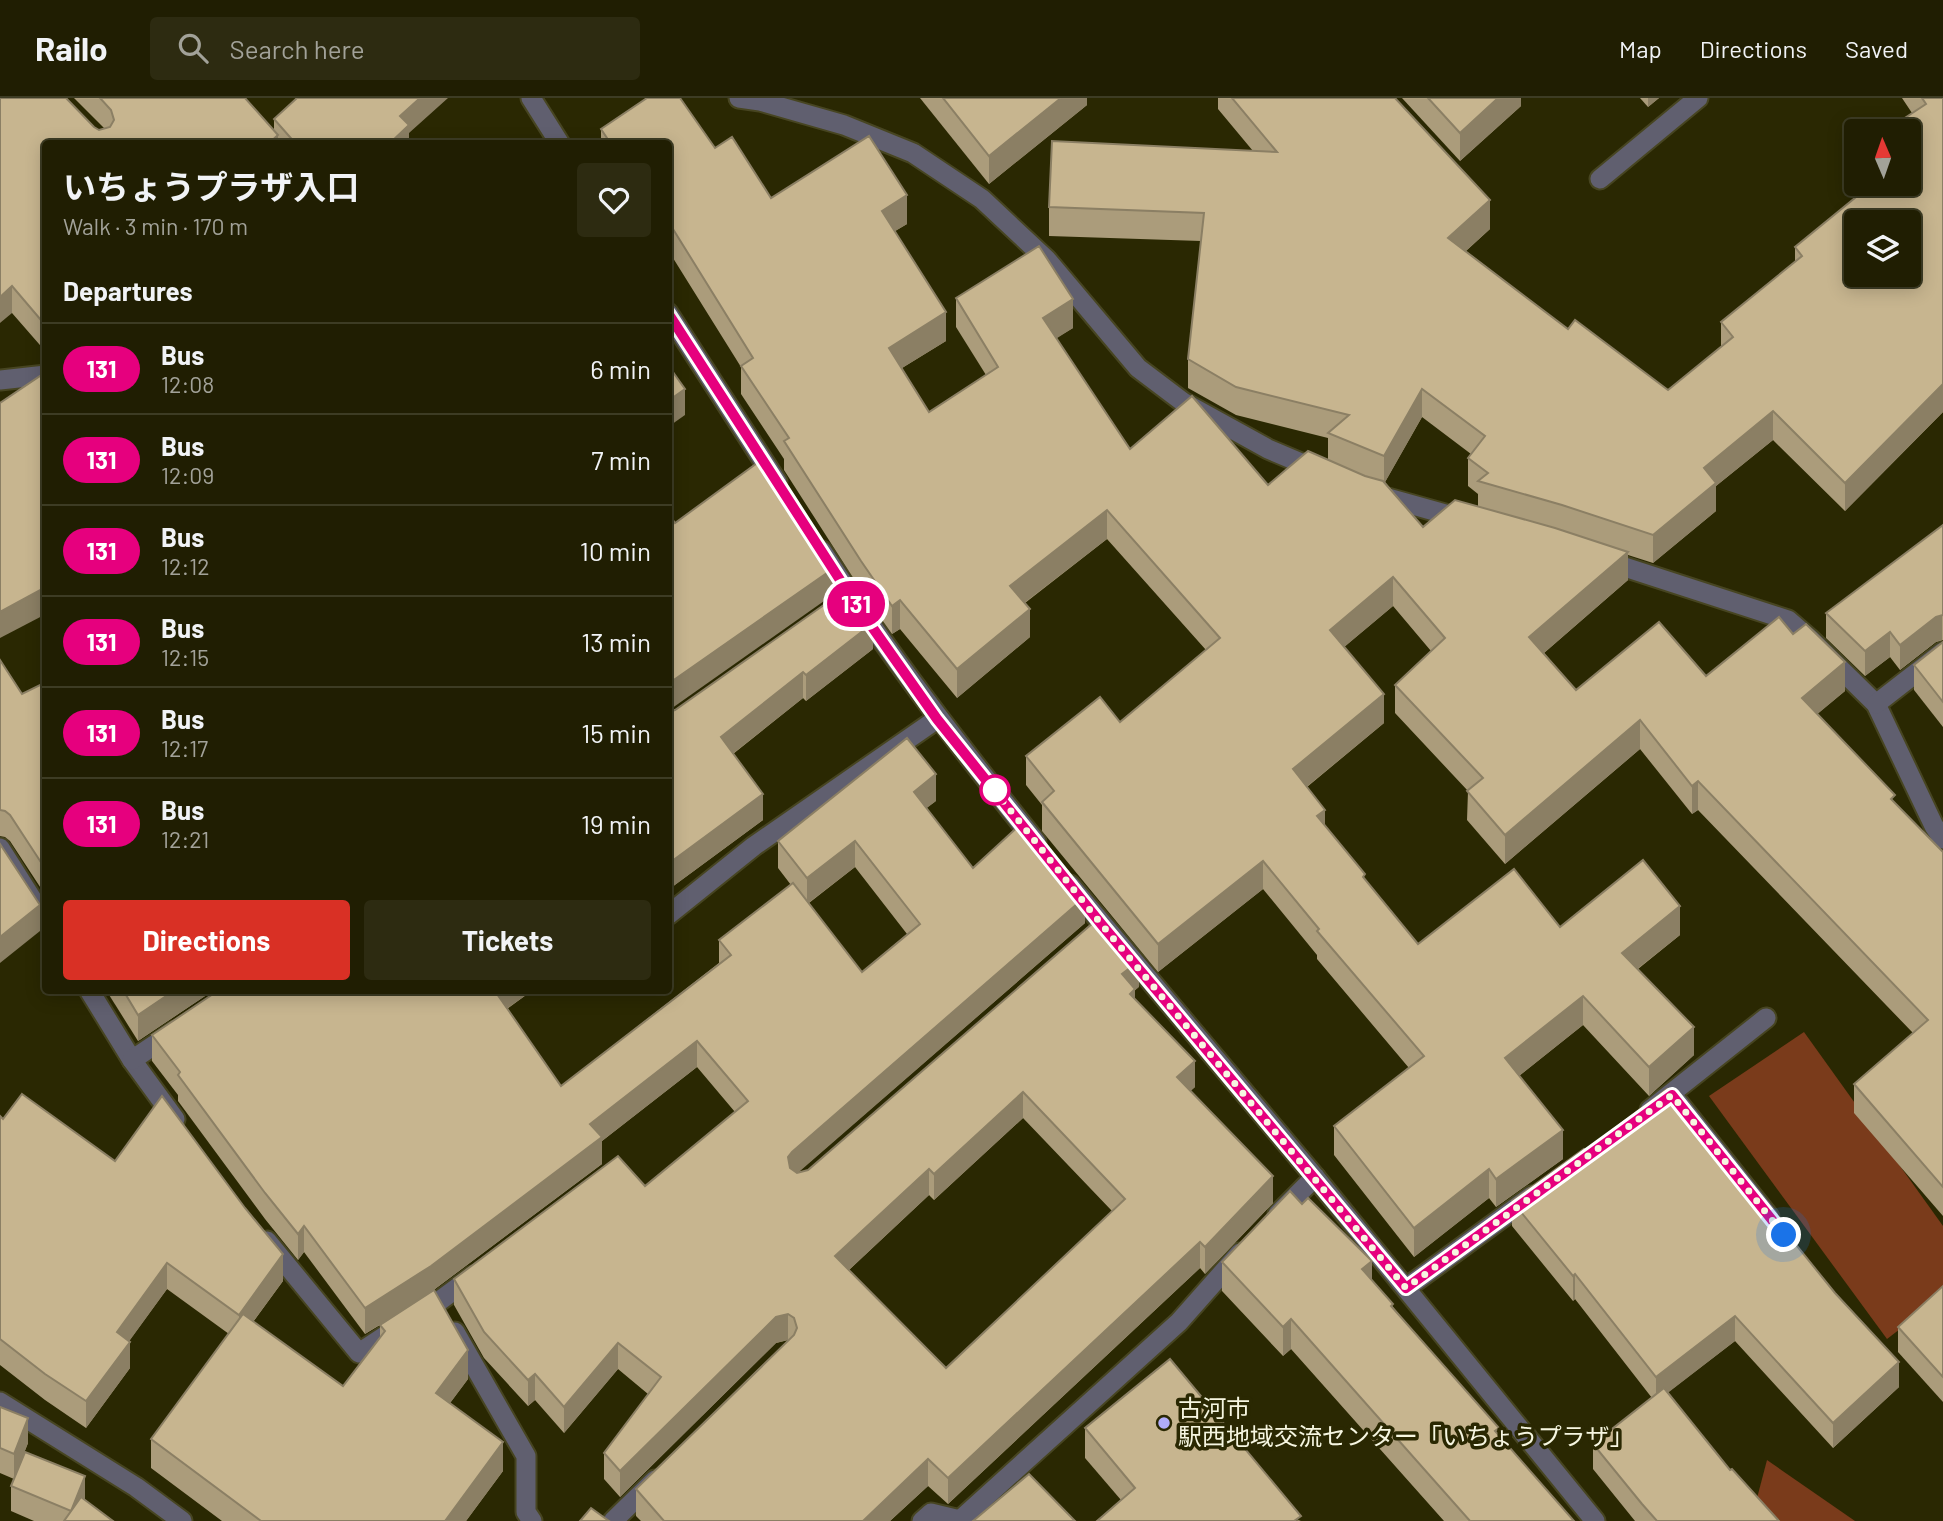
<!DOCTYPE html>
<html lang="en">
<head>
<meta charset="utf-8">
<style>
	:root { --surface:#201e02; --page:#2d2b11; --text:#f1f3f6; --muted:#a2a299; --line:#3d3c24; --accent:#d93025 }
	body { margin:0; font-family:Barlow,"Noto Sans JP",sans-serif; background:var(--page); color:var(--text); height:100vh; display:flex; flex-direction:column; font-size:26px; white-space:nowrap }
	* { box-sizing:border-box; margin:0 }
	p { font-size:23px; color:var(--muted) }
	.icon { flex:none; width:38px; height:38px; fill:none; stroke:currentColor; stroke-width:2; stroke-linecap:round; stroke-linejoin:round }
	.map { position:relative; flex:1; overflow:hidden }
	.sheet { position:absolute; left:42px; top:42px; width:630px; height:854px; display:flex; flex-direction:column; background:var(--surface); border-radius:7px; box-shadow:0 4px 18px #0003,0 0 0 2px var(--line) }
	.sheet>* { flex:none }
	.badge { padding:0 14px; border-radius:23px; font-size:24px; line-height:46px }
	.needle { width:46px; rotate:358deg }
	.controls { position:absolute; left:1844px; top:21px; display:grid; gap:14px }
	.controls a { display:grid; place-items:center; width:77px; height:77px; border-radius:7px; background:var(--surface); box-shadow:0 4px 18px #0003,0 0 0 2px var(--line); font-size:35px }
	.you { position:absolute; width:35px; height:35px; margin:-18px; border:5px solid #fff; border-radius:50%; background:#1a73e8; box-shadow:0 0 0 10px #1a73e833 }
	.map>.badge { position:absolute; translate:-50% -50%; box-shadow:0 0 0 4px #fff }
	h2 { padding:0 21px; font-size:26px; line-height:63px }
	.round { display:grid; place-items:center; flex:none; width:74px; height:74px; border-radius:7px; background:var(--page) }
	.headline { display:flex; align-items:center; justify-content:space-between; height:119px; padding:0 21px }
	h1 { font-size:33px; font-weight:700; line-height:52px }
	.action { display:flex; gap:14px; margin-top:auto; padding:14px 21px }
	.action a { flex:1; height:80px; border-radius:7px; background:var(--accent); color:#fff; font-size:28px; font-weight:700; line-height:80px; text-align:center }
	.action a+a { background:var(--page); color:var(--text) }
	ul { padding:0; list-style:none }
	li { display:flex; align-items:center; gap:21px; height:91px; padding:0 21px; border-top:2px solid var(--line) }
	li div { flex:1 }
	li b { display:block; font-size:26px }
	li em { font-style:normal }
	li .badge { min-width:77px; font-weight:700; text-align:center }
	header { display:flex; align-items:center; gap:42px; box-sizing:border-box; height:98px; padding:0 35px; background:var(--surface); border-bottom:2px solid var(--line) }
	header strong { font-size:33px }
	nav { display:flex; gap:38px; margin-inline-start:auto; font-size:24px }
	.search { width:490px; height:63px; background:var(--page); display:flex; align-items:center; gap:18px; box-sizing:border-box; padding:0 24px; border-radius:7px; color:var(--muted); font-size:26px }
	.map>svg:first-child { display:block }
	.forest { fill:#7a3b1b }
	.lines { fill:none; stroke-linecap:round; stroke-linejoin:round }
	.minor-casing { stroke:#474521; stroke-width:23 }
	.minor { stroke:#605f6f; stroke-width:19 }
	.wall { fill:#ab9c7b; fill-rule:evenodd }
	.shaded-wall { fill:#8b7f64 }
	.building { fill:#c7b58f; stroke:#8b7f64; stroke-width:2; fill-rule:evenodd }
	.line-casing { stroke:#fff; stroke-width:16 }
	.line { stroke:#e6007e; stroke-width:10 }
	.walk { stroke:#f6f6e1; stroke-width:7; stroke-dasharray:0 12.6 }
	.stop-dot { fill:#fff; stroke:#e6007e; stroke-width:3.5 }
	.poi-dot { fill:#b1adfa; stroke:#2a2802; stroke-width:2.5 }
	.labels { text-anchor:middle; stroke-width:7; stroke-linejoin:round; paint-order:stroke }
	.poi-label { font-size:24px; fill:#f6f6e1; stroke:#2a2802; text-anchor:start }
</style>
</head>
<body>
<header>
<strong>Railo</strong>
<div class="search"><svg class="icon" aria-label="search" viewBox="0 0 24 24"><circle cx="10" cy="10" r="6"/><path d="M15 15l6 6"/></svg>Search here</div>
<nav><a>Map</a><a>Directions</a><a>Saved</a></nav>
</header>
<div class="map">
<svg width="1943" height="1423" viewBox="0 0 1943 1423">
	<rect width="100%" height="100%" fill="#2a2802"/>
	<g class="forest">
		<polygon points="1804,934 1943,1128 1943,1198 1887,1241 1709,998"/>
		<polygon points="1767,1362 1855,1423 1751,1423"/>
	</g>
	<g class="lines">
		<defs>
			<g id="minor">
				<polyline points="531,0 560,46"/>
				<polyline points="739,0 760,3 844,27 913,55 982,101 1047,162 1138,270 1183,304 1268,351 1320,373"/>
				<polyline points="1600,81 1698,0"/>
				<polyline points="668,215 777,384"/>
				<polyline points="0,282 46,277"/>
				<polyline points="1377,397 1463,421"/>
				<path d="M822,453C887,555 961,650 1036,744"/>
				<polyline points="1603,462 1788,522 1811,542 1876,606 1934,728 1943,741"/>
				<polyline points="1876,606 1943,554"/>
				<polyline points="0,750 46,823"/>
				<polyline points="1070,787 1315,1079 1595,1423"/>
				<polyline points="668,817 754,748 937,621"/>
				<polyline points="89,892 132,962 175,1021"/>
				<polyline points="132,962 175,933"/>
				<polyline points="1672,997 1769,1119"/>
				<polyline points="1650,1012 1766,920"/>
				<polyline points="1278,1116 1315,1079"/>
				<polyline points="267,1143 359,1255 397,1230"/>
				<polyline points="1406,1190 1532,1098"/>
				<polyline points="438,1204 473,1178"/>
				<polyline points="455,1234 526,1358 526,1414 532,1423"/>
				<polyline points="0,1304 136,1389 182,1423"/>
				<polyline points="613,1423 655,1382"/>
				<polyline points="922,1423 931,1415 960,1422 1179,1224 1240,1155"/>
			</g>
		</defs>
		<use href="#minor" class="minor-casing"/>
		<use href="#minor" class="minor"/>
	</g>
	<g class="wall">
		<polygon points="0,0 94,29 99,32 104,30 74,0 245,0 274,32 274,21 409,35 409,46 46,46 46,254 12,215"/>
		<polygon points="920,0 1087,0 1087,7 989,86"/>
		<path d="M1218,0H1395L1490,131L1466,153L1568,231L1668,292L1721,249V224L1795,164V149L1866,91L1863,86H1909L1912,15L1902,0H1943V314L1845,413L1773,342L1716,388V413L1653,465L1628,457V482L1544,555L1576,592L1706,578L1793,536L1845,593L1817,616L1895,705L1943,754V1118L1854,1015V986L1913,935L1698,712L1692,716L1640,651L1505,766L1467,722L1468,693L1395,615V587L1431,553L1393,508L1344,549L1384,625L1307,689L1325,728L1365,782L1418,846L1560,829L1680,837L1638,871L1694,957L1649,998L1583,927L1519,978L1563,1061L1496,1109L1489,1100L1414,1159L1334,1057V1028L1409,970L1317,861V857L1263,791L1158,874L1042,733V707L1026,687V658L1120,624L1206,552L1107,441L1025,505L1030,539L957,600L900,531L892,536L861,492L784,372V361L741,296V269L668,152V46H601V31L715,50L771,100L907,126L895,133L946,243L902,270L929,314L986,277L956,229V200L1073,230L1056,240L1130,351L1268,387L1328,362V340L1236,317L1188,290V261L1201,143L1049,138V109L1253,53L1218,11ZM1422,319L1471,356L1468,360V388L1478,396V409L1423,429L1385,384Z"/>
		<polygon points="1402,0 1521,0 1521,8 1460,63"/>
		<polygon points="1640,0 1659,0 1648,9"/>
		<polygon points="1943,427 1943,542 1936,544 1900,572 1890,559 1865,578 1826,540 1826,515"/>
		<polygon points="1943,544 1943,629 1914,592 1914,567"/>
		<polygon points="873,551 806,603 803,600 733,656 763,722 668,792 668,614"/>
		<polygon points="0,562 22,596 46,584 46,798 10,743 5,739 0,738"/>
		<path d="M936,703L926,710L973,770L1085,825L798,1074L808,1072L1139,889L1135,892V901L1195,989L1190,993L1273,1105L1205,1176L1200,1170L948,1406L928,1388L890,1423H641L636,1418V1391L788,1242L776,1245L620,1399L604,1381V1355L648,1296L618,1271L564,1335L535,1302L528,1308L484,1260L454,1207V1181L645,1088L735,1014L697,969L602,1043V1066L431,1194L468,1281L450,1305L503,1373L466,1423H222L151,1370V1341L229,1236L167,1191L129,1243L130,1270L86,1330L45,1302L0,1267V1018L3,1021L283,1183L253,1224L343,1288L380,1239V1227L365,1236L304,1154L298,1162L265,1121L178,1003V997L152,963V937L219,892H533L507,911L561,988L719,865V842L791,787L778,770V743ZM855,769L907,836L862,874L809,805ZM1023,1020L1112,1113L946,1270L849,1172L929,1097L934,1102Z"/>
		<polygon points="106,892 214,892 138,943"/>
		<polygon points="1586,1052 1751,1100 1835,1195 1899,1289 1833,1350 1735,1243 1667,1295 1730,1372 1779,1423 1635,1423 1593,1371 1593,1346 1652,1300 1575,1201 1573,1203 1512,1128 1512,1103"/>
		<polygon points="1302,1106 1372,1183 1393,1209 1499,1338 1574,1423 1444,1423 1291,1251 1283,1258 1222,1193 1222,1164"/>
		<polygon points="1943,1188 1943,1304 1898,1254 1898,1229"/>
		<polygon points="0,1309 28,1345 14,1380 85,1402 113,1423 34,1423 11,1413 11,1388 14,1381 0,1375"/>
		<polygon points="1085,1330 1301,1423 1121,1402 1085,1360"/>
	</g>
	<g class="shaded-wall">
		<polygon points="420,0 448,0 409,35 409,46 389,46 400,18"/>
		<polygon points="1061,0 1087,0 1087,7 989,86 989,58"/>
		<polygon points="1498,0 1521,0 1521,8 1460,63 1460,35"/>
		<polygon points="1648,0 1659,0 1648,9"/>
		<polygon points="278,37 278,46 268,46"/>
		<polygon points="907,97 907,126 882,141 882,113"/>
		<polygon points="1490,102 1490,131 1448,169 1448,140"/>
		<polygon points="12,188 12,215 0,225 0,199"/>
		<polygon points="1073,201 1073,230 1043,249 1043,220"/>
		<polygon points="946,214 946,243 889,278 889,250"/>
		<polygon points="1943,286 1943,314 1845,413 1845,385"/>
		<polygon points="685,291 685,317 668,329 668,303"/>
		<polygon points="1422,291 1422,319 1384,386 1384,358"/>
		<polygon points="1773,313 1773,342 1716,388 1716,413 1653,465 1653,437 1704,370"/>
		<polygon points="1107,412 1107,441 1010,516 1010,488"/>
		<polygon points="1628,454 1628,482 1529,568 1529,539"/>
		<polygon points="834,470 834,496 668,613 668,586"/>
		<polygon points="1393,479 1393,508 1330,561 1330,532"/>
		<polygon points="46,489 46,516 0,540 0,514"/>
		<polygon points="900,502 900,531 892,536 892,508"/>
		<polygon points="1030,511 1030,539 957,600 957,571"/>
		<polygon points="1942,517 1942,542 1936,544 1900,572 1900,547 1936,519"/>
		<polygon points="873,525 873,551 806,603 806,577"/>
		<polygon points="1890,534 1890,559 1865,578 1865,553"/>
		<polygon points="1845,564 1845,593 1802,629 1802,600"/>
		<polygon points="803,574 803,600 721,665 721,639"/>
		<polygon points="1384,596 1384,625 1293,700 1293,671"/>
		<polygon points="1640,622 1640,651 1505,766 1505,737"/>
		<polygon points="936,676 936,703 914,720 914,694"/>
		<polygon points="1698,683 1698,712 1692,716 1692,688"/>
		<polygon points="763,696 763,722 668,792 668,766"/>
		<polygon points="1325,712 1325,741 1317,718"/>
		<polygon points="855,743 855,769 807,806 807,780"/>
		<polygon points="1263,763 1263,791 1158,874 1158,846"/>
		<polygon points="1085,799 1085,825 792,1080 788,1059 792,1054"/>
		<polygon points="40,807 40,833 0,865 0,839"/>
		<polygon points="1680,808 1680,837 1622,883 1622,855"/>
		<polygon points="1139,863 1139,889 1135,892 1135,917 1122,876"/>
		<polygon points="175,892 214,892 138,943 138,917"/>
		<polygon points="496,892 533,892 495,919 495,893"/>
		<polygon points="1583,898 1583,927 1505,989 1505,960"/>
		<polygon points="1694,929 1694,957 1649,998 1649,969"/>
		<polygon points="697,943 697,969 602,1043 602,1066 431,1194 365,1236 365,1210 590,1026"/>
		<polygon points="1195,963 1195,989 1177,1006 1177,979"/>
		<polygon points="1023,994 1023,1020 934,1102 934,1076"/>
		<polygon points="1563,1032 1563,1061 1496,1109 1496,1081"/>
		<polygon points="929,1071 929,1097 835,1185 835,1158"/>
		<polygon points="1489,1071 1489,1100 1414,1159 1414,1130"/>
		<polygon points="1273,1078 1273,1105 1205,1176 1205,1149"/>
		<polygon points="304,1128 304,1154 298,1162 298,1136"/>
		<polygon points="1200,1144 1200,1170 948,1406 948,1380"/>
		<polygon points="283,1156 283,1183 239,1243 239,1217"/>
		<polygon points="1372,1163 1372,1192 1362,1171"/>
		<polygon points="167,1165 167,1191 117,1260 117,1234"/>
		<polygon points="1575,1176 1575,1201 1573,1203 1573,1178"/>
		<polygon points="788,1216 788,1242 776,1245 620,1399 620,1373 776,1219"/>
		<polygon points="1735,1218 1735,1243 1656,1304 1656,1279"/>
		<polygon points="1291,1221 1291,1251 1283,1258 1283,1229"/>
		<polygon points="130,1244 130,1270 86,1330 86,1303"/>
		<polygon points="618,1245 618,1271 564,1335 564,1309"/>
		<polygon points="468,1252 468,1281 436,1324 436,1295"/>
		<polygon points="1899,1264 1899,1289 1833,1350 1833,1325"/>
		<polygon points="535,1276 535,1302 528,1308 528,1282"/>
		<polygon points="28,1320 28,1345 14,1381 14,1356"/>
		<polygon points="503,1344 503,1373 466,1423 445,1423"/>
		<polygon points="928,1361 928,1388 890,1423 863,1423"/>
		<polygon points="85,1378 85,1403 71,1413"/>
	</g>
	<g class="building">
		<polygon points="0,0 66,0 94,29 99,32 110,29 114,22 111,12 100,0 245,0 278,37 268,46 46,46 46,228 12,188 0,199"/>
		<polygon points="297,0 420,0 400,18 409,27 389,46 296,46 274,21"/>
		<polygon points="647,0 680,0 715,50 732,39 771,100 869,38 907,97 882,113 946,214 889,250 929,314 998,269 956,200 1039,148 1073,201 1043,220 1130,351 1192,298 1268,387 1308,353 1365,378 1383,383 1423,429 1455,402 1555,430 1628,454 1529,539 1576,592 1659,524 1706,578 1779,519 1793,536 1806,526 1845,564 1802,600 1895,697 1891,701 1943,754 1943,1089 1854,986 1928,922 1698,683 1692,688 1640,622 1505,737 1467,693 1483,680 1395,587 1445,540 1393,479 1330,532 1384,596 1293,671 1325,712 1317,718 1365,776 1363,779 1418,846 1514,771 1560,829 1643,762 1680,808 1622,855 1694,929 1649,969 1583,898 1505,960 1563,1032 1496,1081 1489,1071 1414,1130 1334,1028 1424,958 1317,833 1319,831 1263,763 1158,846 1042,704 1054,693 1026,658 1100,599 1120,624 1220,540 1107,412 1010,488 1030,511 957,571 900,502 892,508 861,463 784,343 789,340 741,268 753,260 668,123 668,46 611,46 601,31"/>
		<polygon points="943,0 1061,0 989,58"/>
		<path d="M1232,0H1395L1490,102L1448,140L1568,231L1575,222L1668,292L1733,239L1721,224L1802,158L1795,149L1872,86H1909V33H1885L1926,6L1922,0H1943V286L1845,385L1773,313L1704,370L1716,385L1653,437L1562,407L1478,383L1488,375L1468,360L1485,338L1422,291L1384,358L1328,335L1349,317L1236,289L1188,261L1204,115L1049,109L1052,43L1277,54ZM1857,124H1909V177H1857Z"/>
		<polygon points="1428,0 1498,0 1460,35"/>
		<polygon points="668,267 685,291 668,303"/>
		<polygon points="46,274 46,489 0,514 0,305"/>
		<polygon points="764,360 834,470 668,586 668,415 675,425"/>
		<polygon points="1943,427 1943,517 1936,519 1900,547 1890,534 1865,553 1826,515"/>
		<polygon points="848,490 873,525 806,577 803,574 721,639 763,696 668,766 668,614 675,612"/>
		<polygon points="1943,544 1943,604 1914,567"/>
		<polygon points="0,562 22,596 46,584 46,772 10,717 5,713 0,712"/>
		<path d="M907,640L936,676L914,694L973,770L1024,723L1085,799L792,1054L788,1059L790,1070L797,1075L808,1072L1101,818L1139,863L1122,876L1135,891L1130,896L1195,963L1177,979L1273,1078L1205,1149L1200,1144L948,1380L928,1361L863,1423H664L636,1391L794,1237L797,1230L794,1220L788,1216L776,1219L620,1373L604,1355L661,1279L618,1245L564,1309L535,1276L528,1282L484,1234L454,1181L618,1058L645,1088L748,1003L697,943L590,1026L602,1039L431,1168L365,1210L304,1128L298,1136L265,1095L178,977L180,974L152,937L219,892H496L495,893L561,988L731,857L719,842L793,785L862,874L920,826L855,743L807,780L778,743ZM1023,994L1125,1101L946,1270L835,1158L929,1071L934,1076Z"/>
		<polygon points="0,746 40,807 0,839"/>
		<polygon points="123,892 175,892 138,917"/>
		<polygon points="1667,991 1751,1100 1755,1096 1835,1195 1899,1264 1833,1325 1735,1218 1656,1279 1575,1176 1573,1178 1512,1103 1584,1051 1586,1052"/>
		<polygon points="22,996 115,1063 162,998 245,1110 283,1156 239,1217 167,1165 117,1234 130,1244 86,1303 45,1276 0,1241 0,1018 3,1021"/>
		<polygon points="1290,1093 1302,1106 1308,1100 1372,1163 1362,1171 1393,1206 1391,1208 1499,1330 1495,1333 1574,1423 1470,1423 1291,1221 1283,1229 1222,1164"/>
		<polygon points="1943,1188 1943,1279 1898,1229"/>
		<polygon points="434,1192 468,1252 436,1295 503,1344 445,1423 261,1423 151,1341 243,1216 343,1288 385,1233 380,1227"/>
		<polygon points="1170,1261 1301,1418 1294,1423 1097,1423 1135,1390 1085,1330"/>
		<polygon points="1664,1290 1730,1372 1732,1371 1779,1423 1657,1423 1642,1406 1593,1346"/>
		<polygon points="0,1309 28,1320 14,1356 0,1350"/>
		<polygon points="25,1354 85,1378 71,1413 11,1388"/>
		<polygon points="1029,1376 1075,1423 973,1423"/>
		<polygon points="81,1399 113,1423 64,1423"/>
		<polygon points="591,1410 609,1423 580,1423"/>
	</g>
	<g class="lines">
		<defs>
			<polyline id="line" points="668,215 851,499 937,621 1102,827 1406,1190 1672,997 1784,1137"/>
		</defs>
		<use href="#line" class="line-casing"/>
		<use href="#line" class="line"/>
		<polyline class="walk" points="995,692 987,683 1102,827 1406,1190 1672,997 1784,1137"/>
	</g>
	<circle class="stop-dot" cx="995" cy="692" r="14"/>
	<circle class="poi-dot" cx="1164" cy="1325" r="7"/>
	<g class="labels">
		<g class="poi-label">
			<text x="1178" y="1319">古河市<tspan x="1178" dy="28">駅西地域交流センター「いちょうプラザ」</tspan></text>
		</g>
	</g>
</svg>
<div class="controls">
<a><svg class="needle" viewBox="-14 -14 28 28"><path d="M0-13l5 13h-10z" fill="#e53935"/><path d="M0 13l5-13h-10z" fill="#a2a299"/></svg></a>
<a><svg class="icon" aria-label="layers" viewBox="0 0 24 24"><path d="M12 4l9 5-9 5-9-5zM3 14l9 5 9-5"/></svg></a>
</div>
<div class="you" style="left:1784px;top:1137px"></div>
<b class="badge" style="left:856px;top:506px;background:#e6007e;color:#fff">131</b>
<section class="sheet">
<div class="headline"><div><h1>いちょうプラザ入口</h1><p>Walk · 3 min · 170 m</p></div><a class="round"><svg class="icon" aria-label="heart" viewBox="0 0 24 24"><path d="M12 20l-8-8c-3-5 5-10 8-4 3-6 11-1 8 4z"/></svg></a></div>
<h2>Departures</h2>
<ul>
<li><span class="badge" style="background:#e6007e;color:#fff">131</span><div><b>Bus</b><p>12:08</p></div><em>6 min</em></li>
<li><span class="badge" style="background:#e6007e;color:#fff">131</span><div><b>Bus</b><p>12:09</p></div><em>7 min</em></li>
<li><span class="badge" style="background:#e6007e;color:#fff">131</span><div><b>Bus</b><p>12:12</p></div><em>10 min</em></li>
<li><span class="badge" style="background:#e6007e;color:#fff">131</span><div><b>Bus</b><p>12:15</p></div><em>13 min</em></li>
<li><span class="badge" style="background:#e6007e;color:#fff">131</span><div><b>Bus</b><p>12:17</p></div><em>15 min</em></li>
<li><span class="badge" style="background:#e6007e;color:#fff">131</span><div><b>Bus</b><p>12:21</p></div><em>19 min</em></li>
</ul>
<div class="action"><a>Directions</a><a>Tickets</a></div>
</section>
</div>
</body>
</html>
